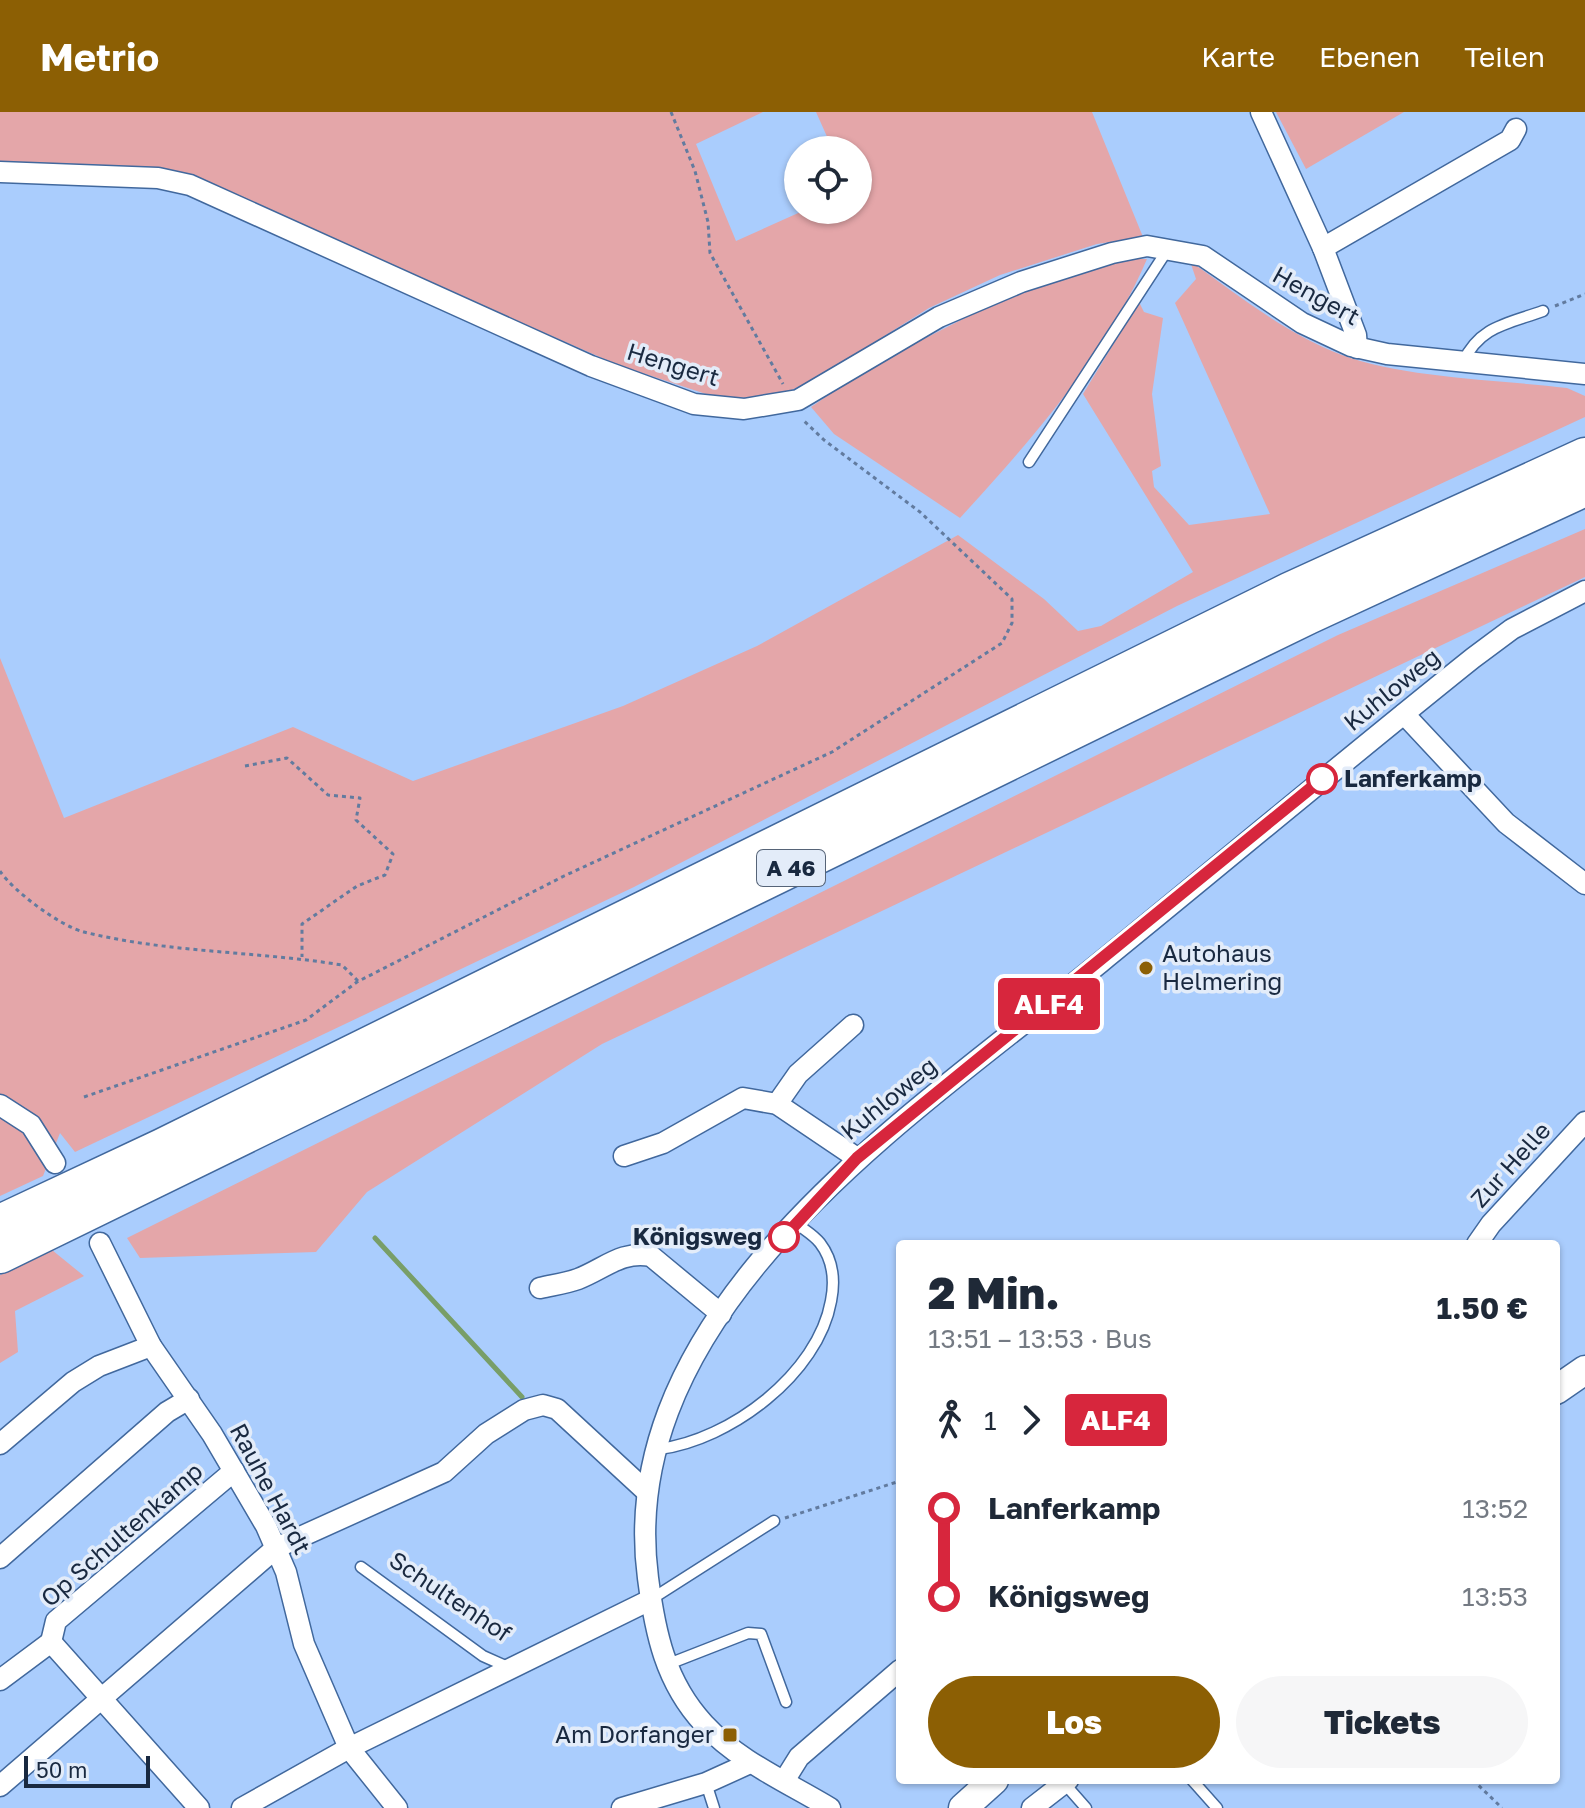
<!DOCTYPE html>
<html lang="de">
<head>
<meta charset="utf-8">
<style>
	:root { --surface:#fff; --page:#f6f6f7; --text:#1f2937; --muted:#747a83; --accent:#8c5f04 }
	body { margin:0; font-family:"Golos Text",sans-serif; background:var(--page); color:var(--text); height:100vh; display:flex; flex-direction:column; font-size:30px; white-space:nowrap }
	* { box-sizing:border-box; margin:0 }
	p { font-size:26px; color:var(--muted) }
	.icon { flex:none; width:44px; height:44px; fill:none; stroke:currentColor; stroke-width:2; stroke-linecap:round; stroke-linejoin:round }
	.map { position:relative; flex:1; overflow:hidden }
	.sheet { position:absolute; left:896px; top:1128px; width:664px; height:544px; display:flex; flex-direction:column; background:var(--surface); border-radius:8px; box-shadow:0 2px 6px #0004 }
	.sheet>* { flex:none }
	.badge { padding:0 16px; border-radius:6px; font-size:28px; line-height:52px }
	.controls { position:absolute; left:784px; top:24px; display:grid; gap:16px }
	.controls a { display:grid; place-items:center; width:88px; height:88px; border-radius:50%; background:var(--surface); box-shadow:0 2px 6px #0004; font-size:40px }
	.scale { position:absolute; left:24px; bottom:20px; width:126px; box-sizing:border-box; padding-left:8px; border:4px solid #192940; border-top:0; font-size:22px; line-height:28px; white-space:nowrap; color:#192940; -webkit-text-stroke:6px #e3ecf9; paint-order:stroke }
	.map>.badge { position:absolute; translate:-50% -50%; box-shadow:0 0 0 4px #fff }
	.legs { display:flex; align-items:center; gap:12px; height:88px; padding:0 32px; font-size:26px }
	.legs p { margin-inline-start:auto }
	.headline { display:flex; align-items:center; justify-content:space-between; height:136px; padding:0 32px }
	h1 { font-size:44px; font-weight:800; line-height:60px }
	.button { display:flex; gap:16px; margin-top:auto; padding:16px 32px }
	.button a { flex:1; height:92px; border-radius:48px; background:var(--accent); color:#fff; font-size:32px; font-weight:800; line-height:92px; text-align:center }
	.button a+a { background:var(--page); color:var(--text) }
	ul { padding:0 32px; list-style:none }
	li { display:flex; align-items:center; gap:28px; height:88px; font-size:30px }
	li i { display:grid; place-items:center; width:12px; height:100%; margin:0 10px; background:currentColor }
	li i::after { content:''; width:20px; height:20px; margin:-10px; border:6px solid; border-radius:50%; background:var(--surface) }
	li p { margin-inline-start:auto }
	li:first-child i { background:linear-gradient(#0000 50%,currentColor 0) }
	li:last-child i { background:linear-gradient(currentColor 50%,#0000 0) }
	header { display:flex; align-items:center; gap:48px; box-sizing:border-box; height:112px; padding:0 40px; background:var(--accent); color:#fff }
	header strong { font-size:38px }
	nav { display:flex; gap:44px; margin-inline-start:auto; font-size:28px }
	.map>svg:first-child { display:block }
	.green { fill:#e4a6a9 }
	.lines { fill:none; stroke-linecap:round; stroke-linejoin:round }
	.stream { stroke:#789e68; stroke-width:5 }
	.lane-casing { stroke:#41689d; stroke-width:13 }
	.street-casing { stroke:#41689d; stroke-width:23 }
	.secondary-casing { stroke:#41689d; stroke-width:31 }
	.highway-casing { stroke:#41689d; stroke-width:39 }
	.path { stroke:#627b9f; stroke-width:3; stroke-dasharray:4 4; stroke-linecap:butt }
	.lane { stroke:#fff; stroke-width:10 }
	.street { stroke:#fff; stroke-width:20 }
	.secondary { stroke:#fff; stroke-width:28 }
	.highway { stroke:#fff; stroke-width:36 }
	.line-1-casing { stroke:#fff; stroke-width:18 }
	.line-1 { stroke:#d7263d; stroke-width:12 }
	.stop-1-dot { fill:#fff; stroke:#d7263d; stroke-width:4 }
	.poi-dot { fill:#8c5f04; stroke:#e3ecf9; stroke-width:3 }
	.labels { text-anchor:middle; stroke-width:7; stroke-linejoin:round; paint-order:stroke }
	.shield { fill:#e3ecf9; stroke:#566478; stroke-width:2 }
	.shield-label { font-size:22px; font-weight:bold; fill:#192940 }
	.street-label { font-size:24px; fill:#192940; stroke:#e3ecf9 }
	.stop-label { font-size:24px; font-weight:bold; fill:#192940; stroke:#e3ecf9; text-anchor:start }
	.poi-label { font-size:24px; fill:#192940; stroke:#e3ecf9; text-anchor:start }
</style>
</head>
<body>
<header>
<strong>Metrio</strong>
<nav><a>Karte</a><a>Ebenen</a><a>Teilen</a></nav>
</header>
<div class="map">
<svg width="1585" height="1696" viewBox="0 0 1585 1696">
	<rect width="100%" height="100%" fill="#aacdfd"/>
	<g class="green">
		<polygon points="0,0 763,0 696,32 736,129 805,98 858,98 858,38 833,38 816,0 1092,0 1143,125 1097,132 1000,163 929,196 819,265 781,283 749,286 712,284 618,253 170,58 57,51 0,57"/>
		<polygon points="1276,0 1404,0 1306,57"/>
		<path d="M1118,147H1147C1105,245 1031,328 960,406L834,322L811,295L869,255L998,189Z"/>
		<path d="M1190,149C1238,183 1286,222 1342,243C1402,266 1502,268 1567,276L1585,284V305L1177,494L634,775L75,1040L60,1021L43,1064L0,1084V546L64,706L293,615L413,669L623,594L757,534L958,423L1044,487L1078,519L1101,514L1193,460L1083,282L1139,190L1144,200L1163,206L1152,282L1161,354L1152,359L1154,375L1189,413L1270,402L1175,191L1196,167Z"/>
		<polygon points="1585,417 1585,465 602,932 367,1080 316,1140 140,1146 127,1126 1338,523"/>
		<polygon points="52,1138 84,1164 15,1199 18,1240 0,1251 0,1163"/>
	</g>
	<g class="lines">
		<polyline class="stream" points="375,1126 522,1285"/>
		<defs>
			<g id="lane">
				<path d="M1463,250C1480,214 1507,212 1543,199"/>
				<polyline points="1029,350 1168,137"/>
				<path d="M659,1337C730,1328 818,1262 831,1189C835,1169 833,1148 820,1131C814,1123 803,1117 796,1111"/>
				<polyline points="361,1455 483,1544 510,1556"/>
				<polyline points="650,1488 774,1409"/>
				<polyline points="666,1553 748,1521 761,1522 786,1590"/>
				<polyline points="1192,1668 1217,1696"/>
				<polyline points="706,1671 714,1696"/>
				<polyline points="1064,1671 1086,1696"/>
			</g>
			<g id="street">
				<polyline points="1261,0 1323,136 1356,223 1357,236"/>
				<polyline points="0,60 158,66 190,73 591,254 694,292 744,297 798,288 939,205 1021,170 1112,141 1147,134 1203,144 1302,211 1351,234 1387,242 1585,262"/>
				<polyline points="1323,136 1510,28 1516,17"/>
				<polyline points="1404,602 1506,711 1585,772"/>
				<polyline points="777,992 798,962 853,913"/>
				<polyline points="0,993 31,1013 55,1051"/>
				<polyline points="624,1044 663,1031 743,986 777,992 857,1046"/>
				<polyline points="100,1131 151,1234 212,1322 266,1414 286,1460 304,1532 349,1636 397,1696"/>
				<polyline points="1477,1132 1491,1112 1585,1010"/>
				<path d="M540,1176C553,1173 567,1171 578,1167C604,1157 622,1138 651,1144L721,1202"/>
				<polyline points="0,1332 73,1270 99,1254 151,1234"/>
				<polyline points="0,1446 167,1300 189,1287"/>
				<polyline points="51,1530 56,1509 234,1359"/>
				<polyline points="0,1568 51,1530 199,1696"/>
				<polyline points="784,1669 799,1645 900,1558"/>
				<polyline points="0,1674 276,1436 444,1360 486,1322 524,1298 543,1293 557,1297 647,1380"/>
				<polyline points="242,1696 349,1636 650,1488"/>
				<polyline points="622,1696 706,1671 750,1651"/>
				<path d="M830,1696C787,1670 738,1649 704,1612C665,1570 655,1520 648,1466C612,1194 919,999 1101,850C1225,749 1348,646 1473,546L1512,517L1585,479"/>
				<polyline points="1032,1696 1068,1668"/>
			</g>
			<g id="secondary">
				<polyline points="1556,1278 1585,1258"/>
				<polyline points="963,1696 994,1668"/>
			</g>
			<g id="highway">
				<polyline points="0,1111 162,1035 1289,479 1585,344"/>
				<polyline points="0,1143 1308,504 1585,376"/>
			</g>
		</defs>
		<use href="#lane" class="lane-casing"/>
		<use href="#street" class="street-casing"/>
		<use href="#secondary" class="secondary-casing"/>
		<use href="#highway" class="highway-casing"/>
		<g class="path">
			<polyline points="671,0 695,59 708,110 710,141 783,272"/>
			<polyline points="1555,194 1585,182"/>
			<polyline points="245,654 287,646 328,683 360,686 356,708 393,742 385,763 357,774 302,812 302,845"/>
			<path d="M0,759C13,779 60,814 84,820C168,841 256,839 342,853L358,869"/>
			<polyline points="84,985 306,908 357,870 564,764 832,640 1002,531 1012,511 1012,487 920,400 824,328 802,307"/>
			<polyline points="785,1406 900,1369"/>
			<polyline points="1473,1668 1502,1696"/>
		</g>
		<use href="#lane" class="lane"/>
		<use href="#street" class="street"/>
		<use href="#secondary" class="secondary"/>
		<use href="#highway" class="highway"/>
	</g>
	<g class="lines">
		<defs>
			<polyline id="line-1" points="784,1125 857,1046 1322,667"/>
		</defs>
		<use href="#line-1" class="line-1-casing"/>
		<use href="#line-1" class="line-1"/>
	</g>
	<g class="stop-1-dot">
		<circle cx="1322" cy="667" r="14"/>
		<circle cx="784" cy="1125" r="14"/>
	</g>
	<g class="poi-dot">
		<circle cx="1146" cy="856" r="8"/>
		<rect x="722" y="1615" width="16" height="16" rx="4"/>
	</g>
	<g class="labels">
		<rect class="shield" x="757" y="738" width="68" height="36" rx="6"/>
		<g class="shield-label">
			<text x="791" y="764">A 46</text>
		</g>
		<g class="street-label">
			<text transform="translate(1316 184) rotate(29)" y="8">Hengert</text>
			<text transform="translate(673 253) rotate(17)" y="8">Hengert</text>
			<text transform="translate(1392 578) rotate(-39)" y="8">Kuhloweg</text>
			<text transform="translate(889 987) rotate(-39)" y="8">Kuhloweg</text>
			<text transform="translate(1511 1053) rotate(-48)" y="8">Zur Helle</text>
			<text transform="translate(270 1377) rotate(62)" y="8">Rauhe Hardt</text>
			<text transform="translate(122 1423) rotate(-41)" y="8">Op Schultenkamp</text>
			<text transform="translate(450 1485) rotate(34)" y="8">Schultenhof</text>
		</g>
		<g class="stop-label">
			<text x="1344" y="675">Lanferkamp</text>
			<text x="762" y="1133" text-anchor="end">Königsweg</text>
		</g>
		<g class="poi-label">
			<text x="1162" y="850">Autohaus<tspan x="1162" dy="28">Helmering</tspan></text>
			<text x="714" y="1631" text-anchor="end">Am Dorfanger</text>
		</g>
	</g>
</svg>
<div class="controls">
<a><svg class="icon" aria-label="locate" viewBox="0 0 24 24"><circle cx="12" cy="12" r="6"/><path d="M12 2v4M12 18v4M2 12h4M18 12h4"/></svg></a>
</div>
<div class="scale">50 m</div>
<b class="badge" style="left:1049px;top:892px;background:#d7263d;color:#fff">ALF4</b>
<section class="sheet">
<div class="headline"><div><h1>2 Min.</h1><p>13:51 – 13:53 · Bus</p></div><b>1.50 €</b></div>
<div class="legs"><svg class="icon" aria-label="walk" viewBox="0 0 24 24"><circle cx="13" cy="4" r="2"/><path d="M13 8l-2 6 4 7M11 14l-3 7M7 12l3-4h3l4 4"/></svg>1<svg class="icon" aria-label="forward" viewBox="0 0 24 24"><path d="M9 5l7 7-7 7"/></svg><b class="badge" style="background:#d7263d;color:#fff">ALF4</b></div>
<ul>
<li><i style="color:#d7263d"></i><b>Lanferkamp</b><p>13:52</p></li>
<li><i style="color:#d7263d"></i><b>Königsweg</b><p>13:53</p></li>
</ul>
<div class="button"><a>Los</a><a>Tickets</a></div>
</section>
</div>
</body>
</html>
